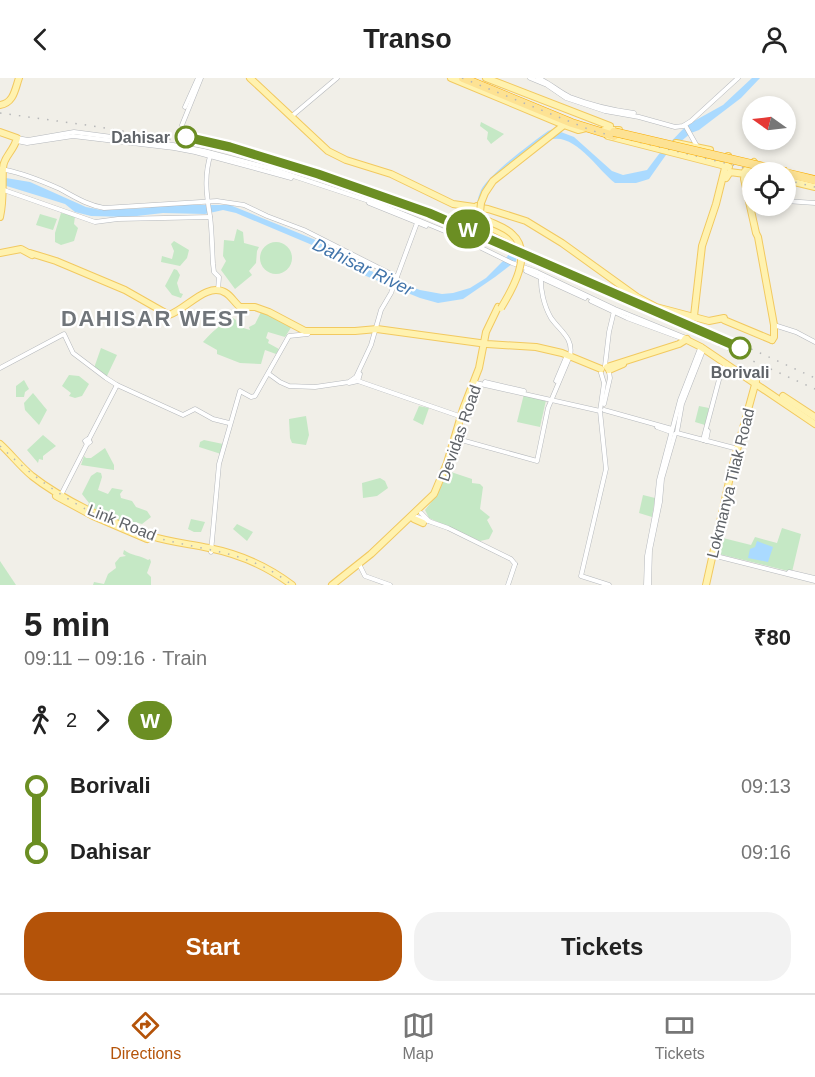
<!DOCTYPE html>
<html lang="en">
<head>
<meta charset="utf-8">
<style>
	:root { --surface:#fff; --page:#f2f2f2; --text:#222; --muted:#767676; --line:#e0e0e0; --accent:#b45309 }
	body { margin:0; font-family:Arial,sans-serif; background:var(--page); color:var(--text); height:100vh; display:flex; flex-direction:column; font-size:22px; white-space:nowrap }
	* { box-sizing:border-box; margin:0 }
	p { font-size:20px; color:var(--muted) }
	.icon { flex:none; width:33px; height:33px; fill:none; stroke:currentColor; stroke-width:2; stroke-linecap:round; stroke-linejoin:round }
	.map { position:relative; height:507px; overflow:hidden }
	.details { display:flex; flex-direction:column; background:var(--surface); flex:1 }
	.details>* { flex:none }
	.badge { padding:0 12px; border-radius:20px; font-size:21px; line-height:39px }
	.needle { width:39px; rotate:284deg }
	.controls { position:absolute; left:742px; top:18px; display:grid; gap:12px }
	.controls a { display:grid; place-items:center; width:54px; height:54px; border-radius:50%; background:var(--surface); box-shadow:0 3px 9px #0003; font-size:30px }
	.map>.badge { position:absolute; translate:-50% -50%; box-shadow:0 0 0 3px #fff }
	.legs { display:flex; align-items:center; gap:9px; height:66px; padding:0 24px; font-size:20px }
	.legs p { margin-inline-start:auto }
	.overview { display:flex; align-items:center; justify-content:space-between; height:102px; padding:0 24px }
	h1 { font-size:33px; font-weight:800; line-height:45px }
	.primary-button { display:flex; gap:12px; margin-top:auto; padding:12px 24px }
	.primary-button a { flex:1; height:69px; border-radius:24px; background:var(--accent); color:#fff; font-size:24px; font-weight:800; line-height:69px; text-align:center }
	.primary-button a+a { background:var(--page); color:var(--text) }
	ul { padding:0 24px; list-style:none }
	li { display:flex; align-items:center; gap:21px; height:66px; font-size:22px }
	li i { display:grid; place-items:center; width:9px; height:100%; margin:0 8px; background:currentColor }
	li i::after { content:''; width:15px; height:15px; margin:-8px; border:4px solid; border-radius:50%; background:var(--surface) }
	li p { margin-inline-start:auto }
	li:first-child i { background:linear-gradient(#0000 50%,currentColor 0) }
	li:last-child i { background:linear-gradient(currentColor 50%,#0000 0) }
	header { display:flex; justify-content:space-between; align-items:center; height:78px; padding:0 24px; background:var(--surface); font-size:27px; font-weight:800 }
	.dock { display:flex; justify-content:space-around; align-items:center; height:84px; border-top:2px solid var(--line); background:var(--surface); font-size:16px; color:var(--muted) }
	.dock a { display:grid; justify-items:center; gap:3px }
	.dock .active { color:var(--accent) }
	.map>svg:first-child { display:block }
	.green { fill:#c5e8c5 }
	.water { fill:#aadaff }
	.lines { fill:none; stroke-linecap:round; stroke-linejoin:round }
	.minor-casing { stroke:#b5b8bc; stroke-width:5 }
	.major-casing { stroke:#f2c960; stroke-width:8 }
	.highway-casing { stroke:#f9ab00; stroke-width:9 }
	.minor { stroke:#fff; stroke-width:4 }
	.major { stroke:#fff2af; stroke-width:6 }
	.highway { stroke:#fde293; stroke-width:8 }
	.rail { stroke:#b6b7b8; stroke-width:1.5; stroke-dasharray:1.5 8; stroke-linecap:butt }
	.major-bridge-casing { stroke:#f2c960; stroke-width:8; stroke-linecap:butt }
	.highway-bridge-casing { stroke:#f9ab00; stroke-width:9; stroke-linecap:butt }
	.major-bridge { stroke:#fff2af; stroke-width:6 }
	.highway-bridge { stroke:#fde293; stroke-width:8 }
	.line-1-casing { stroke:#fff; stroke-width:14 }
	.line-1 { stroke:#6b8e23; stroke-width:9 }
	.stop-1-dot { fill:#fff; stroke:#6b8e23; stroke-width:3 }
	.labels { text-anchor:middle; stroke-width:4.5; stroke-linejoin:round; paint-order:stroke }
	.stop-label { font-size:16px; font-weight:bold; fill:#5f6368; stroke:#fff; text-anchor:end }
	.street-label { font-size:16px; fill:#5f6368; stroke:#fff }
	.water-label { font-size:18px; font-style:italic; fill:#4174aa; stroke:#fff }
	.district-label { font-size:22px; font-weight:bold; letter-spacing:1.5px; fill:#70757a; stroke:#fff }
</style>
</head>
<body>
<header><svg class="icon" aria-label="back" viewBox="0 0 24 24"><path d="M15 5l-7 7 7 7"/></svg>Transo<svg class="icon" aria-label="person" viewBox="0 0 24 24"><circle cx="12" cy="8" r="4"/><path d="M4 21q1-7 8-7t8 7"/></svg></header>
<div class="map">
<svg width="815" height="507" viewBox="0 0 815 507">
	<rect width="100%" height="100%" fill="#f1efe8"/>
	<g class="green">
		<polygon points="481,44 504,56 491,66 487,61 488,54 480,48"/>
		<polygon points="61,135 75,138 74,146 78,150 74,163 61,167 55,164 55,155"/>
		<polygon points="40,136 57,141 53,152 36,147"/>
		<polygon points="237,151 243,154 244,165 259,169 257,173 256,185 249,193 252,197 235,211 221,192 226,183 223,178 224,162 234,163"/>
		<polygon points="174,163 189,172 187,180 180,188 161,184 162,178 172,181 174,173 171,166"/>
		<circle cx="276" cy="180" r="16"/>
		<polygon points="174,191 177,192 180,197 177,205 180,215 183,216 181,220 172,217 165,208"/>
		<path d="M262,232L292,248L285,259L268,254L266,260L269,262L268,265L279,271L276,276L265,272L261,286L240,285L217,276V272L203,264C212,253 221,248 230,238L236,242L237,248L250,252L249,249L255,246Z"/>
		<polygon points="101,270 117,277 106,300 94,290"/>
		<polygon points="69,297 79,298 89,306 82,318 75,320 69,318 71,315 62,308"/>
		<polygon points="24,302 29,311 25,314 24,319 16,319 16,308"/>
		<polygon points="33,315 47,332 39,347 25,332 24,325"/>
		<polygon points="524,316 546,322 540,349 517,344"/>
		<polygon points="419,328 429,330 423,347 413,342"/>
		<polygon points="699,328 709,330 705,347 695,344"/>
		<polygon points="306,338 309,357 306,367 292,365 290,360 289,341"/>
		<polygon points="43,357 56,368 43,378 43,382 39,381 38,385 27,372"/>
		<polygon points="204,362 223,366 221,376 199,369 200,364"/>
		<polygon points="105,370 114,387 114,392 81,387 84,378 86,380 91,380"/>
		<polygon points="448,393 472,401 472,405 480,406 483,409 480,431 490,439 487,442 493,453 489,461 480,463 429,440 425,432 437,417"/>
		<polygon points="97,394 101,395 102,399 98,412 108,416 112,410 123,412 120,416 121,420 132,423 136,429 147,433 151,439 142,446 135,444 133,449 87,429 89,425 82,416 91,398"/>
		<polygon points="380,400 385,403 388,410 377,418 363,420 362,405"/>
		<polygon points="643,417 655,420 652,439 639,435"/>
		<polygon points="191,441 205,444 201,454 194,454 188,451"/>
		<polygon points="237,446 253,454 247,463 233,451"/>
		<polygon points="782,450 801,456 792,494 715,475 719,459 751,467 755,459 777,465"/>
		<path d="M124,472C132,478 140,477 148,482L150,481L151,484L147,495L151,499V507H93L94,504L104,506L108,496L116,490L115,485L120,479L126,478L123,476Z"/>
		<polygon points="0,483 16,507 0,507"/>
	</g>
	<g class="water">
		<path d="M752,0H760L741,20L699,52L691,55L668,74L649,101L636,105H615C597,91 574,53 549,62L494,105L486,117L483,136L511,151L518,159L520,171L516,183L495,199L463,221L438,225L420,220L366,198L324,172L236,135L223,132L205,136L163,135L128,139L91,138L75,134L65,126L49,121L0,106V99L30,104L86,129L101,132L147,130L161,127H230L323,165L341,177L377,196L420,212L442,216L453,215L470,210L486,200L507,179L513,168L509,160L475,139C476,130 477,121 481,112C489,96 533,64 548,53L553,51L574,59L612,93L623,97L647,92L659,76L687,47L723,27Z"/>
		<polygon points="757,463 773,469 768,484 748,480 750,471 755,469"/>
	</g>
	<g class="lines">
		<defs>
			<g id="minor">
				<polyline points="530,0 547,7 566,20 605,33 639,39 675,49 683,48 691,43 738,0"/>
				<path d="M538,0C550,5 559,14 570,19C591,27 612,32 634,35"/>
				<polyline points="185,29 198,0"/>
				<polyline points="292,38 337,0"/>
				<polyline points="182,47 201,0"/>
				<polyline points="685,47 698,70"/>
				<polyline points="17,60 28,62 74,54 173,67 204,73 269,90 384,128 459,159 512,185 537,194 615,231 686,260"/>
				<polyline points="17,63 27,65 73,58 174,70 195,74 291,100"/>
				<path d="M211,75C204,97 206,115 210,138C212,153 212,170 213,186L214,194L219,199L218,212"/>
				<path d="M6,92C25,96 42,103 60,111C75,119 87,127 104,130L217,123L244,127L267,138L304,152L397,199"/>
				<polyline points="1,111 95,144 118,141 210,139"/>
				<polyline points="786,123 815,125"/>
				<polyline points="369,125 426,148"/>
				<polyline points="526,193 585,220"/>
				<polyline points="591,223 627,240 684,261"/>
				<polyline points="774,247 796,254 815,264"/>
				<polyline points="605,288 609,254 614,233"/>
				<polyline points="0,290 64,256 73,275 106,300 117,307 183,337 195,331 213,341 229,345"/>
				<polyline points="601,295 604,305 600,333 606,391 581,498 609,507"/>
				<polyline points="269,296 280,304 289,308 315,309 349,304 356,299 371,267 381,232 391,215 417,145"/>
				<polyline points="358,303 462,339"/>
				<polyline points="556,303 567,277"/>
				<polyline points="485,304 524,313"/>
				<polyline points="349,305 358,303 360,296"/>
				<polyline points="476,305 600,333"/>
				<polyline points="604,326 610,300 609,294"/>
				<polyline points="604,332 672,351"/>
				<polyline points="657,349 671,354"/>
				<polyline points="677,354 682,326 704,270"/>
				<polyline points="677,355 738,371"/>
				<path d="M454,360L537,383L548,330L570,278C574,260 560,253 551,240C544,228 540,211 541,197"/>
				<polygon points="88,361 90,364 87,366 85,363"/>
				<polyline points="89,361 117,307"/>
				<polyline points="703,362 720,298 726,285"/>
				<polyline points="706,363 708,353"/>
				<polyline points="60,419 87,366"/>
				<polyline points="421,435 429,443"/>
				<polyline points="417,439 448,450 511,481 515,486"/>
				<polyline points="211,474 219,386 240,313 251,319 255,318 289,258 308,256"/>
				<polyline points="712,477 815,503"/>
				<polyline points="359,486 365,498 390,507"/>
				<polyline points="789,494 815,500"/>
				<polyline points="508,507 515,486"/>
				<polyline points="646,507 647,478 656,431 659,402 680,322 701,268"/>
				<polyline points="649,507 650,472 660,424 662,401 675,356"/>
			</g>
			<g id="major">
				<polyline points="250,0 328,73 346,82 391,96 453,126 488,131 526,143 562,165 637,219 656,229 709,243 724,240 724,242 772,262"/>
				<polyline points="451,0 564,47 578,52 586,50"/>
				<polyline points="486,0 610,48"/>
				<path d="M0,27C14,25 15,11 19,0"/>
				<polyline points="604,52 619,52"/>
				<path d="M0,54L17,60C14,73 3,79 3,90C2,107 4,122 0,139"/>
				<polyline points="608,58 729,89"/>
				<polyline points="676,65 710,72"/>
				<polyline points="754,84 745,93 744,101 756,155 758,159 774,247 774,259 772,262"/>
				<polyline points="726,100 730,94 745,96"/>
				<polyline points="786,102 815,109"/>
				<polyline points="481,125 485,115 493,103 564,47"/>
				<polyline points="477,128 476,138 480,144 513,161"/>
				<polyline points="0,175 21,171 32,177"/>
				<path d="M30,175L56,183L125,212L169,237C187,231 207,203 226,215C231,218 235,225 240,229H255L269,234L305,253H355L377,251L487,266L536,269L562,275L601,291"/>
				<polyline points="694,238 702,168 716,126 728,78"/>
				<polyline points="685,261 701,269 815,346"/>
				<polyline points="607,289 679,266 687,261"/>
				<polyline points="609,292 623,286"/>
				<polyline points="783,318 815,339"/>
				<path d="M0,366C11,376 20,388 32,398C61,421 115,447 151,458C169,464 190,466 209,470C239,476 267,488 292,507"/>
				<polyline points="56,418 93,438 147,461"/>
				<polyline points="414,441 423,445"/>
				<polyline points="332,507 371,476 434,416 447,385 463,331 479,290 486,254 498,229"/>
				<polyline points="706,507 732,390 756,303"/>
			</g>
			<g id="highway">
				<polyline points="463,0 572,45 614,58"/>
				<polyline points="786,95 815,102"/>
			</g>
		</defs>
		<use href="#minor" class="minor-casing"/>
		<use href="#major" class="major-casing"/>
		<use href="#highway" class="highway-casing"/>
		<use href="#minor" class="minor"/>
		<use href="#major" class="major"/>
		<use href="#highway" class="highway"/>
		<g class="rail">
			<polyline points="462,0 593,53 762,94"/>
			<polyline points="0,35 93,48 202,67 282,88 362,113 449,146 815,311"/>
			<polyline points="786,102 815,109"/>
			<polyline points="663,236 703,249 815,300"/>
			<path d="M0,368C45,411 98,444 158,460C208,474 247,472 292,507"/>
		</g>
		<defs>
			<path id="major-bridge" d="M481,125L480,134L483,140C492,146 504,148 512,156C534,175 512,212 501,230"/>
			<polyline id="highway-bridge" points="614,54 786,94"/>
		</defs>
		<use href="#major-bridge" class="major-bridge-casing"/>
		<use href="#highway-bridge" class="highway-bridge-casing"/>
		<use href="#major-bridge" class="major-bridge"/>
		<use href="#highway-bridge" class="highway-bridge"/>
	</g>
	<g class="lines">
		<defs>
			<polyline id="line-1" points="186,59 230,69 318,96 429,135 740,270"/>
		</defs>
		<use href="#line-1" class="line-1-casing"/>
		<use href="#line-1" class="line-1"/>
	</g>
	<g class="stop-1-dot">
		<circle cx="186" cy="59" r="10"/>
		<circle cx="740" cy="270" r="10"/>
	</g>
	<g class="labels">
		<g class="stop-label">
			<text x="170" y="65">Dahisar</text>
			<text x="740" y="300" text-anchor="middle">Borivali</text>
		</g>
		<g class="street-label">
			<text transform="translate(459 355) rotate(-71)" y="6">Devidas Road</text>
			<text transform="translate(730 405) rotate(-76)" y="6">Lokmanya Tilak Road</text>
			<text transform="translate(122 444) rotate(22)" y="6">Link Road</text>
		</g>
		<g class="water-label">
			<text transform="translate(363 189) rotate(26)" y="6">Dahisar River</text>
		</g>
		<g class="district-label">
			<text x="155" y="248">DAHISAR WEST</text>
		</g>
	</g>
</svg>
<div class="controls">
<a><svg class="needle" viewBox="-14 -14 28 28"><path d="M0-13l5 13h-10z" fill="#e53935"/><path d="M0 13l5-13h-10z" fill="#767676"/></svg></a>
<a><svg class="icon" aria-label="locate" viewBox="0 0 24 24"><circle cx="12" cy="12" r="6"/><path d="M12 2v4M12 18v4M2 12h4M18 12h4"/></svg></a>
</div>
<b class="badge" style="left:468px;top:151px;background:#6b8e23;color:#fff">W</b>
</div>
<section class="details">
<div class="overview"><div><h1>5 min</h1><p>09:11 – 09:16 · Train</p></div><b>₹80</b></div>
<div class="legs"><svg class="icon" aria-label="walk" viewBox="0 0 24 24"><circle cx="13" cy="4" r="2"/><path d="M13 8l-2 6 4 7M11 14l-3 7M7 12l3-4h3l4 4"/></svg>2<svg class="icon" aria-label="forward" viewBox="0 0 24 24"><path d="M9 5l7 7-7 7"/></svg><b class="badge" style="background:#6b8e23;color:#fff">W</b></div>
<ul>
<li><i style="color:#6b8e23"></i><b>Borivali</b><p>09:13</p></li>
<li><i style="color:#6b8e23"></i><b>Dahisar</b><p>09:16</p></li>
</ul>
<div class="primary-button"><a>Start</a><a>Tickets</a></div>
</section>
<nav class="dock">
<a class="active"><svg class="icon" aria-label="directions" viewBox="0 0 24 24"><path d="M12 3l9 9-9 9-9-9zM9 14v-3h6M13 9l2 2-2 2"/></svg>Directions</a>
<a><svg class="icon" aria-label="map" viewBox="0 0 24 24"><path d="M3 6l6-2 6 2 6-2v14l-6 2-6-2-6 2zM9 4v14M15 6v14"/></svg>Map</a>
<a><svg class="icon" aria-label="tickets" viewBox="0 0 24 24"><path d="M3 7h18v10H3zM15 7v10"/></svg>Tickets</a>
</nav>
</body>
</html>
